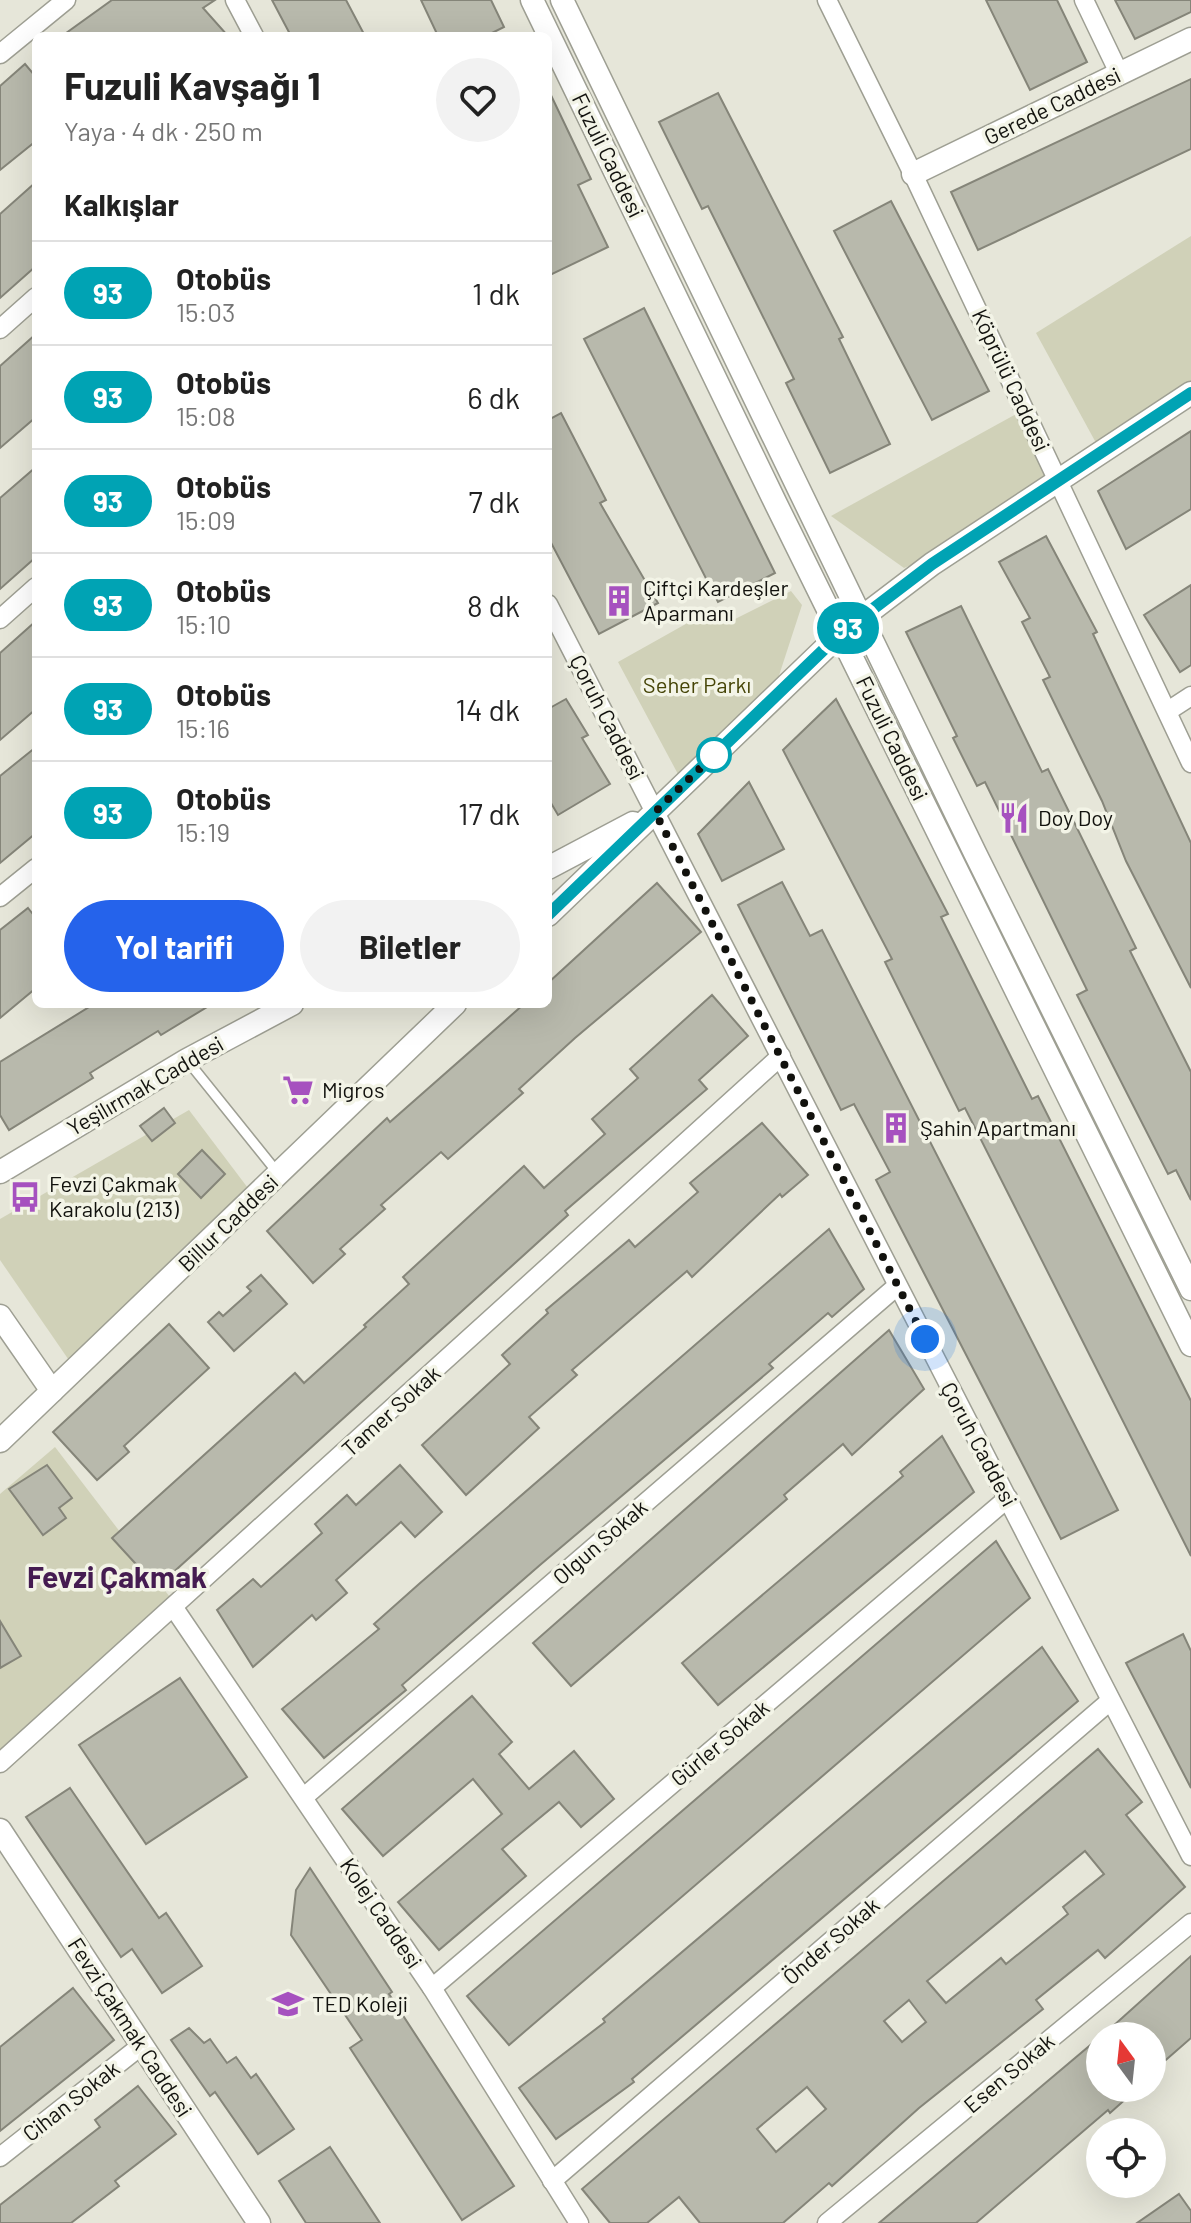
<!DOCTYPE html>
<html lang="tr">
<head>
<meta charset="utf-8">
<style>
	:root { --surface:#fff; --page:#f2f2f2; --text:#222; --muted:#767676; --line:#e0e0e0; --accent:#2563eb }
	body { margin:0; font-family:Barlow,sans-serif; background:var(--page); color:var(--text); height:100vh; display:flex; flex-direction:column; font-size:30px; white-space:nowrap }
	* { box-sizing:border-box; margin:0 }
	p { font-size:26px; color:var(--muted) }
	.icon { flex:none; width:44px; height:44px; fill:none; stroke:currentColor; stroke-width:2; stroke-linecap:round; stroke-linejoin:round }
	.map { position:relative; flex:1; overflow:hidden }
	.drawer { position:absolute; left:32px; top:32px; width:520px; height:976px; display:flex; flex-direction:column; background:var(--surface); border-radius:12px; box-shadow:0 8px 32px #0002 }
	.drawer>* { flex:none }
	.badge { padding:0 16px; border-radius:26px; font-size:28px; line-height:52px }
	.needle { width:52px; rotate:345deg }
	.buttons { position:absolute; left:1086px; top:2022px; display:grid; gap:16px }
	.buttons a { display:grid; place-items:center; width:80px; height:80px; border-radius:50%; background:var(--surface); box-shadow:0 8px 32px #0002; font-size:40px }
	.you { position:absolute; width:40px; height:40px; margin:-20px; border:6px solid #fff; border-radius:50%; background:#1a73e8; box-shadow:0 0 0 12px #1a73e833 }
	.map>.badge { position:absolute; translate:-50% -50%; box-shadow:0 0 0 4px #fff }
	h2 { padding:0 32px; font-size:30px; line-height:72px }
	.round { display:grid; place-items:center; flex:none; width:84px; height:84px; border-radius:42px; background:var(--page) }
	.overview { display:flex; align-items:center; justify-content:space-between; height:136px; padding:0 32px }
	h1 { font-size:38px; font-weight:700; line-height:60px }
	.cta { display:flex; gap:16px; margin-top:auto; padding:16px 32px }
	.cta a { flex:1; height:92px; border-radius:48px; background:var(--accent); color:#fff; font-size:32px; font-weight:700; line-height:92px; text-align:center }
	.cta a+a { background:var(--page); color:var(--text) }
	ul { padding:0; list-style:none }
	li { display:flex; align-items:center; gap:24px; height:104px; padding:0 32px; border-top:2px solid var(--line) }
	li div { flex:1 }
	li b { display:block; font-size:30px }
	li em { font-style:normal }
	li .badge { min-width:88px; font-weight:700; text-align:center }
	.map>svg:first-child { display:block }
	.green { fill:#d0d1b8 }
	.building { fill:#b8b9ac; stroke:#858579; stroke-width:2; fill-rule:evenodd }
	.lines { fill:none; stroke-linecap:round; stroke-linejoin:round }
	.service-casing { stroke:#9e9f93; stroke-width:12 }
	.minor-casing { stroke:#9e9f93; stroke-width:21 }
	.tertiary-casing { stroke:#9e9f93; stroke-width:25 }
	.service { stroke:#fff; stroke-width:9 }
	.minor { stroke:#fff; stroke-width:18 }
	.tertiary { stroke:#fff; stroke-width:22 }
	.line-casing { stroke:#fff; stroke-width:18 }
	.line { stroke:#00a3b4; stroke-width:12 }
	.walk { stroke:#12120e; stroke-width:8; stroke-dasharray:0 14.4 }
	.stop-dot { fill:#fff; stroke:#00a3b4; stroke-width:4 }
	.labels { text-anchor:middle; stroke-width:7; stroke-linejoin:round; paint-order:stroke }
	.street-label { font-size:22px; fill:#12120e; stroke:#f3f4e7 }
	.poi-label { font-size:22px; fill:#12120e; stroke:#f3f4e7; text-anchor:start }
	.park-label { font-size:22px; fill:#464507; stroke:#f3f4e7 }
	.district-label { font-size:30px; font-weight:bold; fill:#451c51; stroke:#f3f4e7 }
</style>
</head>
<body>
<div class="map">
<svg width="1191" height="2223" viewBox="0 0 1191 2223">
	<rect width="100%" height="100%" fill="#e6e6d9"/>
	<g class="green">
		<polygon points="1191,236 1191,394 1101,452 1036,333"/>
		<polygon points="1018,413 1053,481 940,553 904,568 831,516"/>
		<polygon points="791,591 802,605 771,700 679,776 618,662 700,616 733,620"/>
		<polygon points="189,1110 257,1200 75,1369 0,1260 0,1219"/>
		<polygon points="55,1447 176,1605 0,1760 0,1494"/>
	</g>
	<g class="building">
		<polygon points="112,0 215,0 203,8 228,36 62,36"/>
		<polygon points="272,0 346,0 365,36 291,36"/>
		<polygon points="421,0 491,0 504,27 486,36 438,36"/>
		<polygon points="986,0 1057,0 1087,62 1030,90"/>
		<polygon points="1115,0 1191,0 1191,12 1135,39"/>
		<polygon points="25,64 36,77 36,141 0,170 0,86"/>
		<polygon points="1191,79 1191,149 978,250 951,192"/>
		<polygon points="548,89 591,179 578,185 608,247 548,276"/>
		<polygon points="718,93 843,337 839,339 890,444 830,473 786,383 794,379 708,206 702,209 659,122"/>
		<polygon points="36,182 36,266 0,298 0,214"/>
		<polygon points="891,201 989,391 932,420 834,231"/>
		<polygon points="644,308 775,573 718,602 584,339"/>
		<polygon points="36,334 36,417 0,448 0,366"/>
		<polygon points="561,413 606,500 600,503 658,603 599,634 548,537 548,420"/>
		<polygon points="1191,431 1191,509 1126,549 1098,491"/>
		<polygon points="36,467 36,557 0,589 0,498"/>
		<polygon points="1046,536 1097,632 1093,634 1191,843 1191,988 1126,861 1102,801 1043,680 1050,677 1022,622 1030,618 999,562"/>
		<polygon points="1191,585 1191,665 1180,672 1144,615"/>
		<polygon points="961,606 1042,772 1048,769 1136,948 1130,951 1191,1072 1191,1200 1176,1170 1168,1174 1077,995 1087,990 985,782 977,786 953,738 957,736 906,632"/>
		<polygon points="36,621 36,709 0,740 0,653"/>
		<polygon points="566,699 588,735 582,738 610,784 558,815 548,798 548,709"/>
		<polygon points="836,699 948,914 941,917 1032,1099 1038,1096 1191,1401 1191,1556 965,1108 959,1111 885,962 892,959 783,750"/>
		<polygon points="36,747 36,833 0,863 0,776"/>
		<polygon points="749,782 784,849 722,881 698,834"/>
		<polygon points="782,882 810,936 822,930 1118,1510 1061,1539 876,1180 890,1172 854,1104 841,1110 738,905"/>
		<polygon points="657,883 701,932 575,1038 519,1089 523,1093 448,1159 441,1152 381,1205 385,1209 340,1249 345,1254 313,1283 267,1231 387,1118 390,1122 524,1004 548,1004 548,983"/>
		<polygon points="28,908 36,918 36,988 0,1018 0,930"/>
		<polygon points="712,995 748,1036 699,1080 707,1089 565,1211 568,1215 157,1587 112,1538 295,1373 304,1383 366,1327 364,1325 409,1284 403,1277 524,1166 544,1188 605,1134 592,1119 638,1078 630,1069"/>
		<polygon points="94,1004 212,1004 161,1035 158,1031 90,1073 93,1078 9,1130 0,1115 0,1062"/>
		<polygon points="164,1108 175,1123 152,1141 140,1126"/>
		<polygon points="762,1123 808,1175 782,1197 780,1194 692,1277 687,1271 572,1370 577,1375 529,1417 539,1428 466,1495 422,1445 510,1364 502,1355 548,1313 546,1310 629,1240 635,1247 698,1192 690,1183"/>
		<polygon points="202,1150 225,1174 201,1198 178,1174"/>
		<polygon points="829,1229 864,1289 832,1317 828,1313 769,1364 773,1368 540,1565 402,1685 406,1690 324,1758 282,1709 379,1629 374,1624 419,1584"/>
		<polygon points="261,1275 287,1304 234,1351 208,1322 219,1312 223,1316 251,1291 247,1287"/>
		<polygon points="169,1324 209,1368 124,1446 129,1452 97,1480 53,1432"/>
		<polygon points="889,1330 924,1389 852,1455 843,1444 784,1495 787,1499 571,1686 533,1643"/>
		<polygon points="942,1436 974,1492 718,1705 682,1663 903,1476 900,1472"/>
		<polygon points="47,1465 72,1498 59,1508 66,1518 43,1535 9,1489"/>
		<polygon points="400,1465 442,1512 415,1537 401,1522 336,1580 347,1593 316,1620 312,1615 253,1667 217,1610 253,1579 261,1587 322,1533 315,1524 347,1495 356,1505"/>
		<polygon points="996,1541 1030,1598 509,2045 467,1996"/>
		<polygon points="0,1621 21,1656 0,1668"/>
		<polygon points="1183,1634 1191,1651 1191,1788 1126,1663"/>
		<polygon points="1042,1647 1078,1701 632,2079 634,2082 556,2139 519,2088 605,2022 603,2019"/>
		<polygon points="180,1678 247,1777 146,1844 79,1745"/>
		<polygon points="472,1696 512,1742 499,1754 529,1789 574,1751 614,1799 581,1827 559,1802 502,1849 526,1876 439,1950 398,1902 502,1814 473,1779 383,1856 342,1809"/>
		<path d="M1098,1749L1142,1802L1126,1815L1185,1887L1105,1958L1098,1950L1036,2000L1043,2009L919,2108L832,2186L829,2183L783,2223H700L679,2197L647,2223H610L582,2189ZM1085,1851L1104,1874L1063,1907L1068,1914L1006,1964L1001,1958L946,2003L927,1981ZM909,2000L926,2022L902,2042L884,2021ZM807,2087L826,2109L776,2152L757,2129Z"/>
		<polygon points="70,1788 159,1918 166,1913 202,1966 162,1993 132,1949 121,1957 26,1817"/>
		<polygon points="310,1868 392,1992 389,1994 514,2186 462,2220 350,2048 362,2040 291,1935 296,1890"/>
		<polygon points="1191,1956 1191,2038 1152,2072 1152,2036 1102,2036"/>
		<polygon points="73,1988 114,2040 0,2131 0,2047"/>
		<polygon points="189,2028 204,2043 210,2039 227,2063 236,2057 251,2078 256,2074 294,2129 258,2154 215,2092 210,2096 171,2040"/>
		<polygon points="1100,2037 1100,2088 1138,2088 1110,2113 1108,2110 976,2223 879,2223"/>
		<polygon points="138,2086 176,2134 115,2181 119,2186 71,2223 0,2223 0,2205 100,2127 95,2120"/>
		<polygon points="330,2147 380,2223 306,2223 279,2181"/>
		<polygon points="1179,2194 1191,2211 1191,2223 1137,2223"/>
	</g>
	<g class="lines">
		<defs>
			<polyline id="service" points="187,1060 277,1172"/>
			<g id="minor">
				<polyline points="235,0 254,36"/>
				<polyline points="827,0 913,174 1191,763"/>
				<polyline points="1084,0 1119,73"/>
				<polyline points="0,54 66,0"/>
				<polyline points="0,329 36,297"/>
				<polyline points="548,604 1191,1856"/>
				<polyline points="0,619 36,587"/>
				<polyline points="1168,711 1191,696"/>
				<polyline points="0,897 36,868"/>
				<polyline points="174,1608 432,1988 579,2223"/>
				<polyline points="0,1763 781,1056"/>
				<polyline points="304,1797 897,1286"/>
				<polyline points="432,1988 1008,1498"/>
				<polyline points="0,2157 142,2045"/>
				<polyline points="552,2181 1110,1701"/>
				<polyline points="827,2223 1191,1923"/>
			</g>
			<g id="tertiary">
				<polyline points="532,0 776,504 1191,1345"/>
				<polyline points="562,0 975,853 1191,1289"/>
				<polyline points="913,174 1191,39"/>
				<polyline points="548,868 633,823"/>
				<polyline points="548,915 840,634 932,564 1191,393"/>
				<polyline points="0,1172 187,1060 292,1004"/>
				<polyline points="0,1316 52,1391"/>
				<polyline points="0,1441 455,1004"/>
				<polyline points="0,1830 259,2223"/>
			</g>
		</defs>
		<use href="#service" class="service-casing"/>
		<use href="#minor" class="minor-casing"/>
		<use href="#tertiary" class="tertiary-casing"/>
		<use href="#service" class="service"/>
		<use href="#minor" class="minor"/>
		<use href="#tertiary" class="tertiary"/>
	</g>
	<g class="lines">
		<defs>
			<polyline id="line" points="548,915 840,634 932,564 1191,393"/>
		</defs>
		<use href="#line" class="line-casing"/>
		<use href="#line" class="line"/>
		<polyline class="walk" points="714,755 717,752 655,812 925,1339"/>
	</g>
	<defs>
		<symbol id="building-bare" viewBox="-9 -9 18 18"><path d="M-4-6H4V6H1V3H-1V6H-4ZM-2.5-4.3h1.7v1.8h-1.7ZM.8-4.3h1.7v1.8H.8ZM-2.5-1h1.7V.8h-1.7ZM.8-1h1.7V.8H.8Z" fill="#a651bf" stroke="#f3f4e7" stroke-width="2.5" paint-order="stroke"/></symbol>
		<symbol id="restaurant-bare" viewBox="-9 -9 18 18"><path d="M-5-6h1v4h1v-4h1v4h1v-4h1v5L-1.5 .5V6h-2V.5L-5-1ZM5-6V6H3V1.5H1.5Q1.5-4 5-6Z" fill="#a651bf" stroke="#f3f4e7" stroke-width="2.5" paint-order="stroke"/></symbol>
		<symbol id="supermarket-bare" viewBox="-9 -9 18 18"><path d="M-6-5.5h2.5l.6 2H6L4.5 2H-2.5L-4.4-4H-6ZM-1.5 3.2a1.3 1.3 0 1 0 .1 0ZM3 3.2a1.3 1.3 0 1 0 .1 0Z" fill="#a651bf" stroke="#f3f4e7" stroke-width="2.5" paint-order="stroke"/></symbol>
		<symbol id="bus-bare" viewBox="-9 -9 18 18"><path d="M-5-6H5V4H4V6H2V4H-2V6H-4V4H-5ZM-3.5-4V0h7V-4ZM-3.5 1.2v1.5H-2V1.2ZM2 1.2v1.5H3.5V1.2Z" fill="#a651bf" stroke="#f3f4e7" stroke-width="2.5" paint-order="stroke"/></symbol>
		<symbol id="school-bare" viewBox="-9 -9 18 18"><path d="M0-5L7-2L0 1L-7-2ZM-4 1L0 2.5L4 1V4Q0 6-4 4Z" fill="#a651bf" stroke="#f3f4e7" stroke-width="2.5" paint-order="stroke"/></symbol>
	</defs>
	<g fill-rule="evenodd">
		<use href="#building-bare" x="597" y="579" width="44" height="44"/>
		<use href="#restaurant-bare" x="992" y="796" width="44" height="44"/>
		<use href="#supermarket-bare" x="276" y="1068" width="44" height="44"/>
		<use href="#building-bare" x="874" y="1106" width="44" height="44"/>
		<use href="#bus-bare" x="3" y="1175" width="44" height="44"/>
		<use href="#school-bare" x="266" y="1982" width="44" height="44"/>
	</g>
	<circle class="stop-dot" cx="714" cy="755" r="16"/>
	<g class="labels">
		<g class="street-label">
			<text transform="translate(1052 106) rotate(-26)" y="8">Gerede Caddesi</text>
			<text transform="translate(608 155) rotate(64)" y="8">Fuzuli Caddesi</text>
			<text transform="translate(1011 380) rotate(65)" y="8">Köprülü Caddesi</text>
			<text transform="translate(607 717) rotate(63)" y="8">Çoruh Caddesi</text>
			<text transform="translate(892 738) rotate(64)" y="8">Fuzuli Caddesi</text>
			<text transform="translate(145 1086) rotate(-30)" y="8">Yeşilırmak Caddesi</text>
			<text transform="translate(228 1223) rotate(-44)" y="8">Billur Caddesi</text>
			<text transform="translate(391 1411) rotate(-42)" y="8">Tamer Sokak</text>
			<text transform="translate(979 1444) rotate(62)" y="8">Çoruh Caddesi</text>
			<text transform="translate(600 1542) rotate(-41)" y="8">Olgun Sokak</text>
			<text transform="translate(720 1743) rotate(-40)" y="8">Gürler Sokak</text>
			<text transform="translate(381 1913) rotate(56)" y="8">Kolej Caddesi</text>
			<text transform="translate(831 1941) rotate(-41)" y="8">Önder Sokak</text>
			<text transform="translate(130 2027) rotate(57)" y="8">Fevzi Çakmak Caddesi</text>
			<text transform="translate(1009 2073) rotate(-40)" y="8">Esen Sokak</text>
			<text transform="translate(71 2101) rotate(-38)" y="8">Cihan Sokak</text>
		</g>
		<g class="poi-label">
			<text x="643" y="596">Çiftçi Kardeşler<tspan x="643" dy="25">Aparmanı</tspan></text>
			<text x="1038" y="826">Doy Doy</text>
			<text x="322" y="1098">Migros</text>
			<text x="920" y="1136">Şahin Apartmanı</text>
			<text x="49" y="1192">Fevzi Çakmak<tspan x="49" dy="25">Karakolu (213)</tspan></text>
			<text x="312" y="2012">TED Koleji</text>
		</g>
		<g class="park-label">
			<text x="697" y="693">Seher Parkı</text>
		</g>
		<g class="district-label">
			<text x="117" y="1588">Fevzi Çakmak</text>
		</g>
	</g>
</svg>
<div class="buttons">
<a><svg class="needle" viewBox="-14 -14 28 28"><path d="M0-13l5 13h-10z" fill="#e53935"/><path d="M0 13l5-13h-10z" fill="#767676"/></svg></a>
<a><svg class="icon" aria-label="locate" viewBox="0 0 24 24"><circle cx="12" cy="12" r="6"/><path d="M12 2v4M12 18v4M2 12h4M18 12h4"/></svg></a>
</div>
<div class="you" style="left:925px;top:1339px"></div>
<b class="badge" style="left:848px;top:628px;background:#00a3b4;color:#fff">93</b>
<section class="drawer">
<div class="overview"><div><h1>Fuzuli Kavşağı 1</h1><p>Yaya · 4 dk · 250 m</p></div><a class="round"><svg class="icon" aria-label="heart" viewBox="0 0 24 24"><path d="M12 20l-8-8c-3-5 5-10 8-4 3-6 11-1 8 4z"/></svg></a></div>
<h2>Kalkışlar</h2>
<ul>
<li><span class="badge" style="background:#00a3b4;color:#fff">93</span><div><b>Otobüs</b><p>15:03</p></div><em>1 dk</em></li>
<li><span class="badge" style="background:#00a3b4;color:#fff">93</span><div><b>Otobüs</b><p>15:08</p></div><em>6 dk</em></li>
<li><span class="badge" style="background:#00a3b4;color:#fff">93</span><div><b>Otobüs</b><p>15:09</p></div><em>7 dk</em></li>
<li><span class="badge" style="background:#00a3b4;color:#fff">93</span><div><b>Otobüs</b><p>15:10</p></div><em>8 dk</em></li>
<li><span class="badge" style="background:#00a3b4;color:#fff">93</span><div><b>Otobüs</b><p>15:16</p></div><em>14 dk</em></li>
<li><span class="badge" style="background:#00a3b4;color:#fff">93</span><div><b>Otobüs</b><p>15:19</p></div><em>17 dk</em></li>
</ul>
<div class="cta"><a>Yol tarifi</a><a>Biletler</a></div>
</section>
</div>
</body>
</html>
